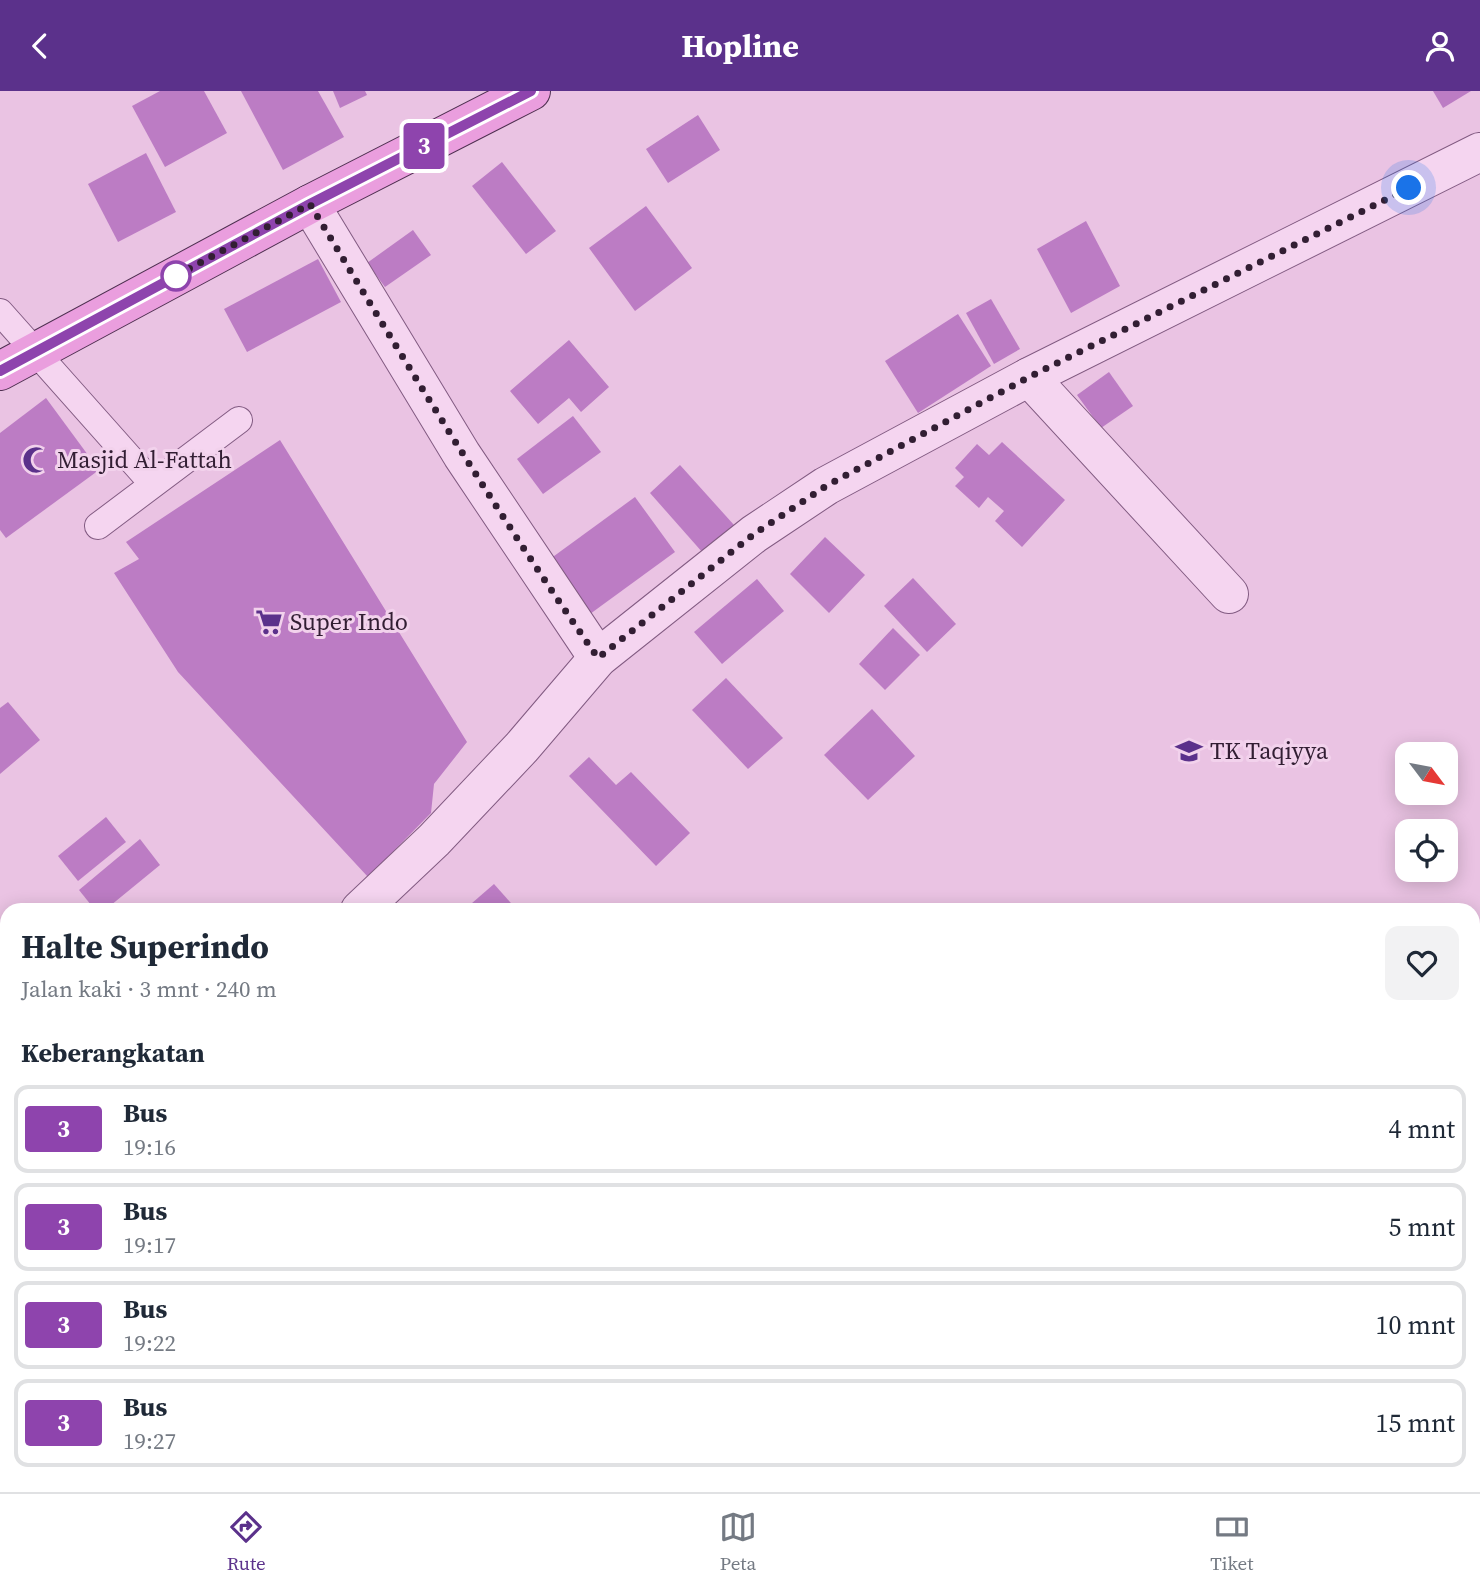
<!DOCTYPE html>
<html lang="id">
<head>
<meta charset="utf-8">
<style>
	:root { --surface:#fff; --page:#f2f2f3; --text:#1f2937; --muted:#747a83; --line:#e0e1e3; --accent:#5b318b }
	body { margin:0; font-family:"Source Serif 4",serif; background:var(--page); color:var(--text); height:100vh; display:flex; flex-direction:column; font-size:26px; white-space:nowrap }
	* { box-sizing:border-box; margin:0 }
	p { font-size:23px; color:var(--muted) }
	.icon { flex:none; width:38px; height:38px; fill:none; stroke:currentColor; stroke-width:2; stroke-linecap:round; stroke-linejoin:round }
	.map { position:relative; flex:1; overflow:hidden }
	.sheet { position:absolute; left:0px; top:812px; width:1480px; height:590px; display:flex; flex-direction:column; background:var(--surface); border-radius:21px 21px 0 0; box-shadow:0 4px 18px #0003 }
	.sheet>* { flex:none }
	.badge { padding:0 14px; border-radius:5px; font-size:24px; line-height:46px }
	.needle { width:46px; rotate:122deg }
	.tools { position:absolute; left:1395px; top:651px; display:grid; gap:14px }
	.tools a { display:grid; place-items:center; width:63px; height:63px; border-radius:14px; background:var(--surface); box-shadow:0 4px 18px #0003; font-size:35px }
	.you { position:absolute; width:35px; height:35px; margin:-18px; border:5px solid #fff; border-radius:50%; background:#1a73e8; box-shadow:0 0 0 10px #1a73e833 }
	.map>.badge { position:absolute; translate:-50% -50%; box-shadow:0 0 0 4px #fff }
	h2 { padding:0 21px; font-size:26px; line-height:63px }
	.round { display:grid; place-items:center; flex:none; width:74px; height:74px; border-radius:14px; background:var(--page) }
	.headline { display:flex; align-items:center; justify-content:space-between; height:119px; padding:0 21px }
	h1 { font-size:33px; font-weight:700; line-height:52px }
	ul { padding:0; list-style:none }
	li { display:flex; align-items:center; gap:21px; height:88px; margin:0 14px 10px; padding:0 7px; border:4px solid var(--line); border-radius:14px }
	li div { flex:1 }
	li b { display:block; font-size:26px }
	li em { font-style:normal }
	li .badge { min-width:77px; font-weight:700; text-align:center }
	header { display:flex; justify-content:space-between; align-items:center; height:91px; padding:0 21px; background:var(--accent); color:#fff; font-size:32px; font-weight:700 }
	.tab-bar { display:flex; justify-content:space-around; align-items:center; height:98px; border-top:2px solid var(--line); background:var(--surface); font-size:19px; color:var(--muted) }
	.tab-bar a { display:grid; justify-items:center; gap:4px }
	.tab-bar .current { color:var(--accent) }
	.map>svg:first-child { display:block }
	.building { fill:#bc7cc4 }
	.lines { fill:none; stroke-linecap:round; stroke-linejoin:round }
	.lane-casing { stroke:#825b82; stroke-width:28 }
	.street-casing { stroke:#825b82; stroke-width:40 }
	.primary-casing { stroke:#4e2f50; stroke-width:40 }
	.lane { stroke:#f5d5f0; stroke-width:26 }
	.street { stroke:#f5d5f0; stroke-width:38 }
	.primary { stroke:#ea9ede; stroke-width:38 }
	.line-casing { stroke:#fff; stroke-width:16 }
	.line { stroke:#8e44ad; stroke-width:10 }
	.walk { stroke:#321e33; stroke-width:7; stroke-dasharray:0 12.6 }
	.stop-dot { fill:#fff; stroke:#8e44ad; stroke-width:3.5 }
	.labels { text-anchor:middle; stroke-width:6; stroke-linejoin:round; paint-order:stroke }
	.poi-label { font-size:24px; fill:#321e33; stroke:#f2d2ec; text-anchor:start }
</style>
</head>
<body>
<header><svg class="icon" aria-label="back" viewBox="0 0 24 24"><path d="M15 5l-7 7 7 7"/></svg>Hopline<svg class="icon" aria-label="person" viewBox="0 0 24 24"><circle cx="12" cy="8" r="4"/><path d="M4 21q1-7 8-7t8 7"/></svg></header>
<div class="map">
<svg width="1480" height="1401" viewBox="0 0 1480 1401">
	<rect width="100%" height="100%" fill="#eac3e3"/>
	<g class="building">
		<polygon points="160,0 204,0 227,42 165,76 132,15"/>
		<polygon points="241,0 318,0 344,46 283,79"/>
		<polygon points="333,0 365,0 367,4 340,17"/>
		<polygon points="1433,0 1471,0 1443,17"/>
		<polygon points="698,24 720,59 668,92 646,58"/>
		<polygon points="146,62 176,121 118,151 88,93"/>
		<polygon points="502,71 556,140 526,163 472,95"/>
		<polygon points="646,115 692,177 635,220 589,157"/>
		<polygon points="1086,130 1120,195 1071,222 1037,158"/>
		<polygon points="413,139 431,164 385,196 367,172"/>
		<polygon points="318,168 341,211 247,261 224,218"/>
		<polygon points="991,208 1020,258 994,273 966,222"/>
		<polygon points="958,223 991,275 918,322 885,270"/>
		<polygon points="569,249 609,296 581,321 569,307 538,333 510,300"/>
		<polygon points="1109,281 1133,315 1101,337 1077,304"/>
		<polygon points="46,307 99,379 6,447 0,439 0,342"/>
		<polygon points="573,325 601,361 543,403 517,368"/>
		<polygon points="280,349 467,651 434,693 431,722 368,786 178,581 114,482 139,468 126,451"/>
		<polygon points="1002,351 1065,409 1022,456 995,430 1004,420 988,406 979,417 955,395 964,386 955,377 977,353 989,364"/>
		<polygon points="680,374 734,434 703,462 650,402"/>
		<polygon points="635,406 675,461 590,523 550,468"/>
		<polygon points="825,446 865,484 829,522 790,483"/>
		<polygon points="913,487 956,533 927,561 884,515"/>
		<polygon points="757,488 784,520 722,573 694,541"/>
		<polygon points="893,537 920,564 885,599 859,573"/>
		<polygon points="726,587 783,647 748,678 692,619"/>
		<polygon points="8,611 40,649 0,683 0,617"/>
		<polygon points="872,618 915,665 868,709 824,664"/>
		<polygon points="589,666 616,694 631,681 690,742 656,775 569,685"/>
		<polygon points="106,726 126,751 78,790 58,765"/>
		<polygon points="140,748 160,774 105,819 95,819 79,799"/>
		<polygon points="494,793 517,819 464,819"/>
	</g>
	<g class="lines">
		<defs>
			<g id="lane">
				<polyline points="0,221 152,392"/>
				<polyline points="98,435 239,329"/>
			</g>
			<g id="street">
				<polyline points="310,113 462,364 598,567"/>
				<polyline points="1029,286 1229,503"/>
				<polyline points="360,819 434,749 522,656 598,567 754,443 826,395 1029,286 1480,61"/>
				<polyline points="1474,916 1480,911"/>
				<polyline points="0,1093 7,1088"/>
				<polyline points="0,1148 7,1155"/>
				<polyline points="1474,1340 1480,1336"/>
				<polyline points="0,1391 11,1401"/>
				<polyline points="218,1395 223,1401"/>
				<polyline points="941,1395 947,1401"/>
				<polyline points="814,1401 822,1395"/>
				<polyline points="1378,1401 1388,1395"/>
			</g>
			<polyline id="primary" points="0,280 310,113 531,0"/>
		</defs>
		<use href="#lane" class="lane-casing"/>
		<use href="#street" class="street-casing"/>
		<use href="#primary" class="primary-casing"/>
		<use href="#lane" class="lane"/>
		<use href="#street" class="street"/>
		<use href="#primary" class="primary"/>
	</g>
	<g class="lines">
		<defs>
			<polyline id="line" points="0,280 310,113 531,0"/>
		</defs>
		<use href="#line" class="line-casing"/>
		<use href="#line" class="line"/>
		<path class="walk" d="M176,185L166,190L310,113C403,267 495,420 598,567L754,443L826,395L1029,286L1409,97"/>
	</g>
	<defs>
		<symbol id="mosque-bare" viewBox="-9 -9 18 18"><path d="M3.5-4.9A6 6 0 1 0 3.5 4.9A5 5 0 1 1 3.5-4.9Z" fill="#5b318b" stroke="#f2d2ec" stroke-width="2.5" paint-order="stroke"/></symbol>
		<symbol id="supermarket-bare" viewBox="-9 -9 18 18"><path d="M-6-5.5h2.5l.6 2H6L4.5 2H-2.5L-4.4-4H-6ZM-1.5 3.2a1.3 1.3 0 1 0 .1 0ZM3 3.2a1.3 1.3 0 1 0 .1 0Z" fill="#5b318b" stroke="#f2d2ec" stroke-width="2.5" paint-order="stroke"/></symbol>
		<symbol id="school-bare" viewBox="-9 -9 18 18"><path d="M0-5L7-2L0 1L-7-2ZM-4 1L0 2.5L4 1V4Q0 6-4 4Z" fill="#5b318b" stroke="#f2d2ec" stroke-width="2.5" paint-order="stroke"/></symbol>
	</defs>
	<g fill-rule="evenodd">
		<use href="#mosque-bare" x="17" y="350" width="38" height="38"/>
		<use href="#supermarket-bare" x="250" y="512" width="38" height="38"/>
		<use href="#school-bare" x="1170" y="641" width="38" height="38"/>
	</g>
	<circle class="stop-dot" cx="176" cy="185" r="14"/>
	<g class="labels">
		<g class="poi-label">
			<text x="57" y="377">Masjid Al-Fattah</text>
			<text x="290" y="539">Super Indo</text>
			<text x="1210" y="668">TK Taqiyya</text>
		</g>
	</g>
</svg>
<div class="tools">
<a><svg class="needle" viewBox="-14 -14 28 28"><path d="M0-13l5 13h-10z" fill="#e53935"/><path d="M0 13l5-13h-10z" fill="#747a83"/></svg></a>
<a><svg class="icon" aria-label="locate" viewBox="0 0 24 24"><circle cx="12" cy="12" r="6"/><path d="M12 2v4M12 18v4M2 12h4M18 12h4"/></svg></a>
</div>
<div class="you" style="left:1409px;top:97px"></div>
<b class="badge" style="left:424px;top:55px;background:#8e44ad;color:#fff">3</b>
<section class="sheet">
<div class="headline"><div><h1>Halte Superindo</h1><p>Jalan kaki · 3 mnt · 240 m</p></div><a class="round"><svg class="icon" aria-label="heart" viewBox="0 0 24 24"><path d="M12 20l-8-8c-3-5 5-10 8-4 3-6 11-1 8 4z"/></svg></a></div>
<h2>Keberangkatan</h2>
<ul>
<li><span class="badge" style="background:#8e44ad;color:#fff">3</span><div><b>Bus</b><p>19:16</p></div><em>4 mnt</em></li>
<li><span class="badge" style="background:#8e44ad;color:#fff">3</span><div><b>Bus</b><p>19:17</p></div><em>5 mnt</em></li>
<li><span class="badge" style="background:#8e44ad;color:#fff">3</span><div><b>Bus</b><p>19:22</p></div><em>10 mnt</em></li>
<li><span class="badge" style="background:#8e44ad;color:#fff">3</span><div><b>Bus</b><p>19:27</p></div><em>15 mnt</em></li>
</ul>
</section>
</div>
<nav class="tab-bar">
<a class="current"><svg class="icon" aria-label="directions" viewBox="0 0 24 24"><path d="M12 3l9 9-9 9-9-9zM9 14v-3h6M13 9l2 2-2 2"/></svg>Rute</a>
<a><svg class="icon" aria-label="map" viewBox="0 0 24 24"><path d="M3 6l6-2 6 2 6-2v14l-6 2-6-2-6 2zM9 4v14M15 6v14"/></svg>Peta</a>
<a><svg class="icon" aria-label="tickets" viewBox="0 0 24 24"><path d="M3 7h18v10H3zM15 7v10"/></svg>Tiket</a>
</nav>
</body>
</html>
